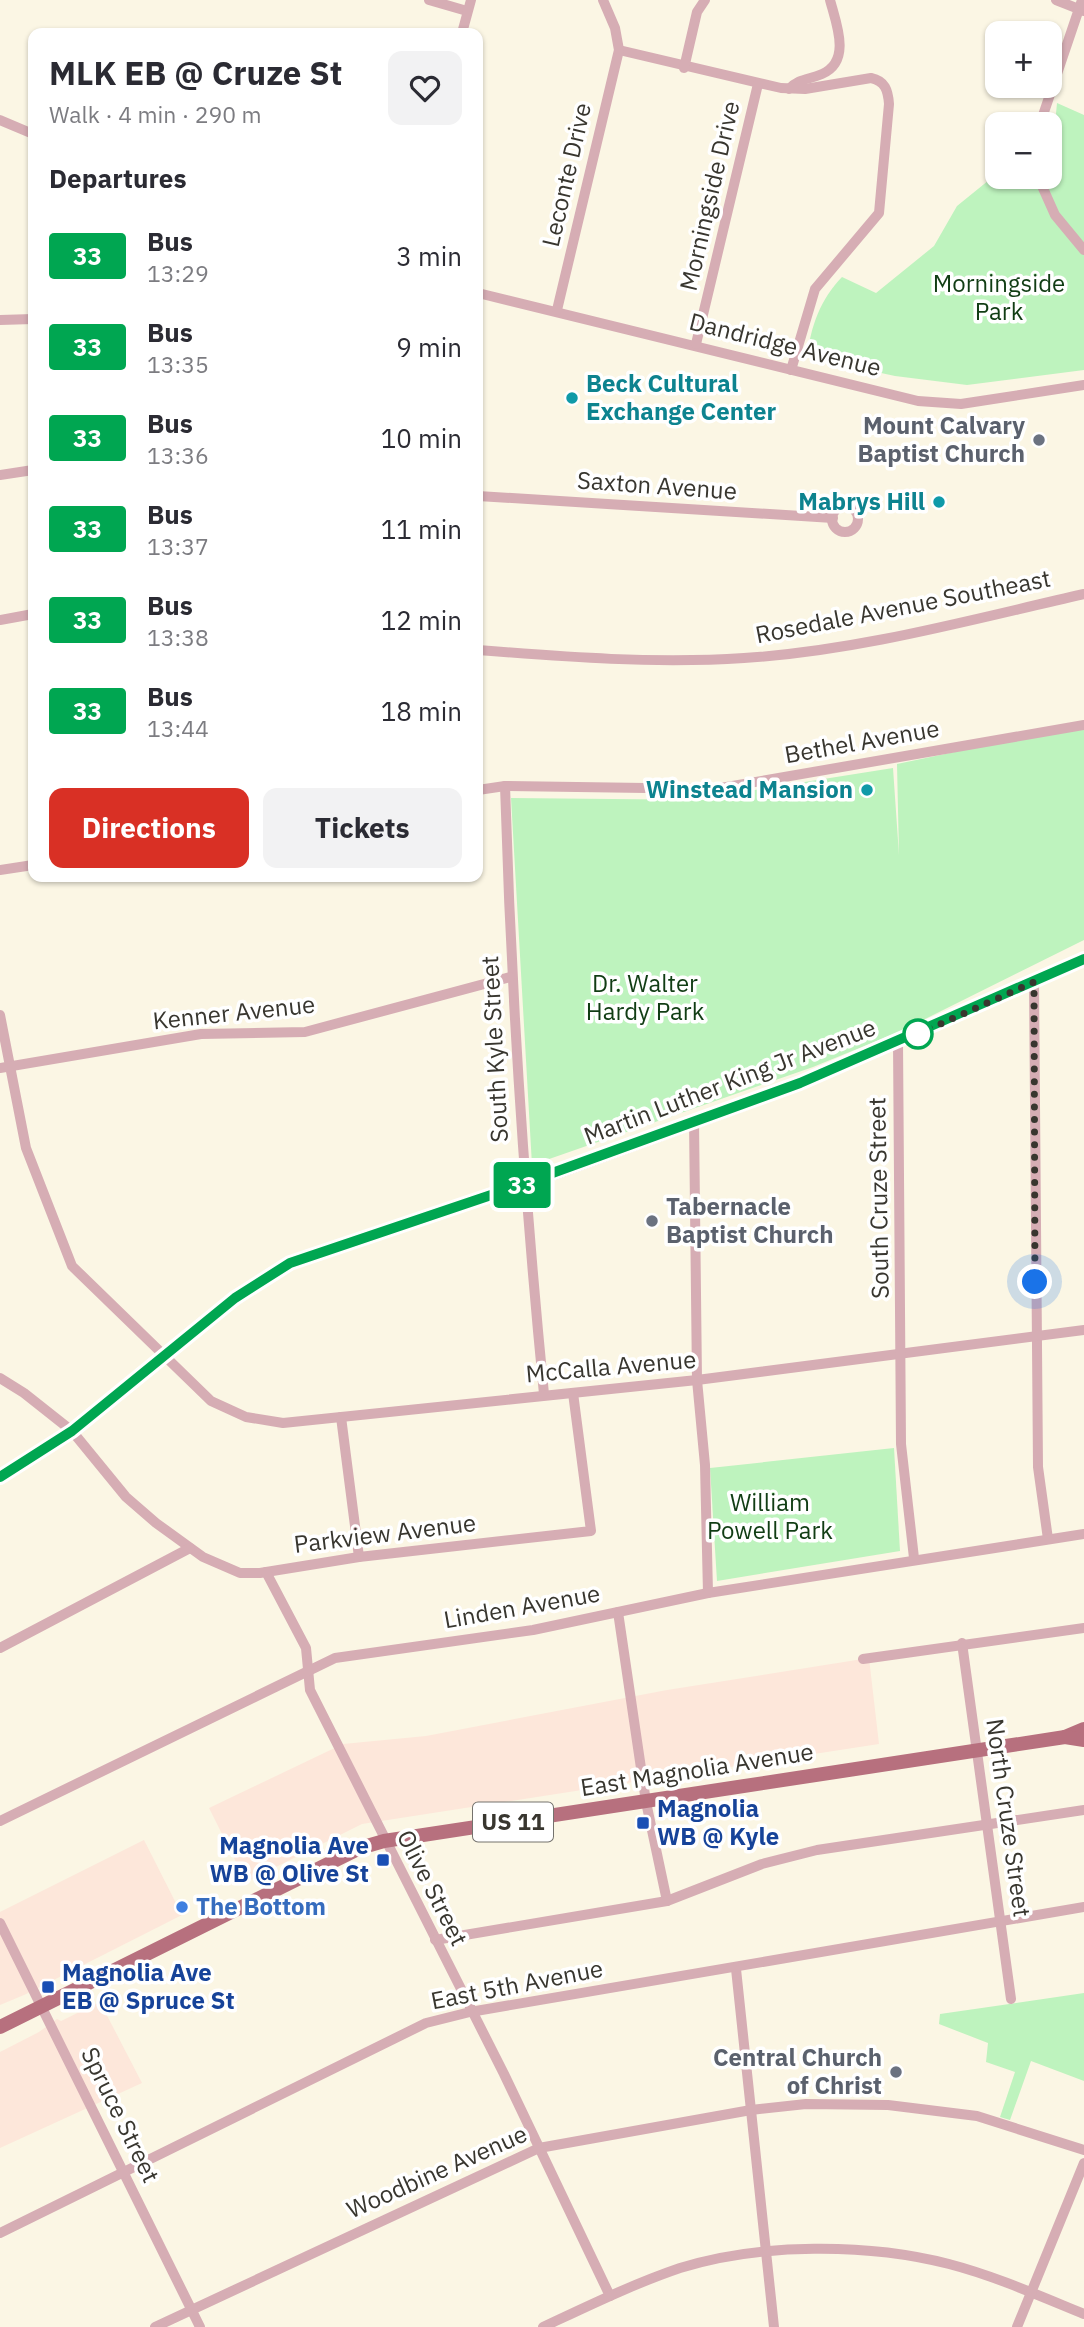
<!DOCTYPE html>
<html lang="en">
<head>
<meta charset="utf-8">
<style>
	:root { --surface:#fff; --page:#f2f2f3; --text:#2b2b33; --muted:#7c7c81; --accent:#d93025 }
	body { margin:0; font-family:"IBM Plex Sans",sans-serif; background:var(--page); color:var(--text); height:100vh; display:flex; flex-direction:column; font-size:26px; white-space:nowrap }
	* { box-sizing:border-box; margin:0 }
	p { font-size:23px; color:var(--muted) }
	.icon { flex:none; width:38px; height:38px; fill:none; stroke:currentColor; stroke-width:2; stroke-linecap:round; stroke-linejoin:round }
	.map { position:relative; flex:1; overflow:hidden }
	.side { position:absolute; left:28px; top:28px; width:455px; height:854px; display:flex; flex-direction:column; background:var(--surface); border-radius:14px; box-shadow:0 2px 5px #0004 }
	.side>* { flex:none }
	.badge { padding:0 14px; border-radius:5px; font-size:24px; line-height:46px }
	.controls { position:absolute; left:985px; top:21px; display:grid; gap:14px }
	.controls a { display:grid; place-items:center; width:77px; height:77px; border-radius:14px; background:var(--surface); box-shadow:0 2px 5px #0004; font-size:35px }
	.you { position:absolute; width:35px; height:35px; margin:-18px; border:5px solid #fff; border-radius:50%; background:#1a73e8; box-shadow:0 0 0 10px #1a73e833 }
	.map>.badge { position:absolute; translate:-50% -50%; box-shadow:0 0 0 4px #fff }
	h2 { padding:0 21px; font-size:26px; line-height:63px }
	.round { display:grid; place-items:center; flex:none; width:74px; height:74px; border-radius:14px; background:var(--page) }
	.overview { display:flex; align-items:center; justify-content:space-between; height:119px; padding:0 21px }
	h1 { font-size:33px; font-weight:700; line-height:52px }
	.primary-button { display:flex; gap:14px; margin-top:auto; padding:14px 21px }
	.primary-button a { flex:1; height:80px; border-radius:14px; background:var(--accent); color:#fff; font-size:28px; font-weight:700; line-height:80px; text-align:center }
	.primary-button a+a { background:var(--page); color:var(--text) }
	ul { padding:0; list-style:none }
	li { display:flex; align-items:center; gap:21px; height:91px; padding:0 21px }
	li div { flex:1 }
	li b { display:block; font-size:26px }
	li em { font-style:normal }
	li .badge { min-width:77px; font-weight:700; text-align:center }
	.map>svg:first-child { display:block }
	.commercial { fill:#fde7da }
	.green { fill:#bef3be }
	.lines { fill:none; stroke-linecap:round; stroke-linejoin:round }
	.minor { stroke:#d6adb4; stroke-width:10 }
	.major { stroke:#b7707e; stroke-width:14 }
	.line-casing { stroke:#fff; stroke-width:16 }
	.line { stroke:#00a651; stroke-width:10 }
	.walk { stroke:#38362f; stroke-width:7; stroke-dasharray:0 12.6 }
	.culture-dot { fill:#0f9aa8; stroke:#fff; stroke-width:2.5 }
	.worship-dot { fill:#6b7280; stroke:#fff; stroke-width:2.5 }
	.stop-dot { fill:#fff; stroke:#00a651; stroke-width:3.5 }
	.transit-dot { fill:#1a4fb4; stroke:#fff; stroke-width:2.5 }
	.shop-dot { fill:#3f7fe0; stroke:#fff; stroke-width:2.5 }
	.labels { text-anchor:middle; stroke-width:7; stroke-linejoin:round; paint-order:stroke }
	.shield { fill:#fff; stroke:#74726d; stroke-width:2 }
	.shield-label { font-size:23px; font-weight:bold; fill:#38362f }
	.street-label { font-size:24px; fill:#38362f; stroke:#fff }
	.park-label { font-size:24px; fill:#113d14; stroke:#fff }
	.culture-label { font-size:24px; font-weight:bold; fill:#0d838f; stroke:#fff; text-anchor:end }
	.worship-label { font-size:24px; font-weight:bold; fill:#5b616d; stroke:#fff; text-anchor:end }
	.transit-label { font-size:24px; font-weight:bold; fill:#164399; stroke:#fff; text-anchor:start }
	.shop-label { font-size:24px; font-weight:bold; fill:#366cbe; stroke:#fff; text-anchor:start }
</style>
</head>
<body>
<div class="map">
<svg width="1084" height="2327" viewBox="0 0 1084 2327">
	<rect width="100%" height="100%" fill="#fbf6e4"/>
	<g class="commercial">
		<polygon points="869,1658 879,1744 362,1824 246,1882 209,1808 343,1744 426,1736 667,1690"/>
		<polygon points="144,1840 182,1915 24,1995 0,2005 0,1912"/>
		<polygon points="100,2002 142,2083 0,2148 0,2052 39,2032 57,2019 61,2021"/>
	</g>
	<g class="green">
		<path d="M1057,103L1084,115V370L967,385L895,376L807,357C811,326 820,300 842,277L876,293L934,246L957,206L994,176L1050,177Z"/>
		<polygon points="1084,725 1084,940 901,1031 813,1067 532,1165 511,798 714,800 742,792 893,768 899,855 897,764"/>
		<polygon points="894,1448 900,1551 717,1581 710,1468"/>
		<polygon points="1084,1993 1084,2081 1031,2061 1010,2120 1000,2117 1015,2072 986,2062 988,2043 939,2024 940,2014"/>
	</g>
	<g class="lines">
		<g class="minor">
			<polyline points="429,0 467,11"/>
			<polyline points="1056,0 1084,11"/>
			<polyline points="462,33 471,0"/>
			<path d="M619,50L781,88L805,89L871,78C885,81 888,90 889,104L879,213L815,289L791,370"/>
			<polyline points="684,68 697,12 705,0"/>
			<path d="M789,89C800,78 808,80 822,74C852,61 836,23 830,0"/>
			<polyline points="0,120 33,134"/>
			<polyline points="1040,124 1082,0"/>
			<polyline points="1038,177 1055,215 1084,250"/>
			<polyline points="478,293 918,401 961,404 1084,385"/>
			<polyline points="557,310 619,50 615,28 603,0"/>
			<polyline points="0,320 33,319"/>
			<polyline points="696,344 758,84"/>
			<polyline points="0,475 33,470"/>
			<polyline points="478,496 833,518"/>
			<circle cx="845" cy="519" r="13"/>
			<polyline points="0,620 33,614"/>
			<path d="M478,650C566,657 656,664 744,658C858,651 973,619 1084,594"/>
			<path d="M505,786C511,989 524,1191 544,1394"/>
			<polyline points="478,790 505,786 715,789 1084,725"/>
			<polyline points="0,870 33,865"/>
			<polyline points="1034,982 1038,1467 1048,1539"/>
			<polyline points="0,1015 26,1148 72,1266 211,1401 246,1417 283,1423 697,1380 1084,1330"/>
			<polyline points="898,1042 901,1444 914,1558"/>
			<polyline points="0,1068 201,1034 305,1032 510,977"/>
			<polyline points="694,1121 697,1380 705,1465 708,1593"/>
			<polyline points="0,1378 24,1393 72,1431 126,1497 156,1523 203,1557 240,1573 260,1573 359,1557 591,1531 573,1393"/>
			<polyline points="341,1417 359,1557"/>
			<polyline points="266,1572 306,1648 310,1690 504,2074 610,2296"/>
			<polyline points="618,1612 646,1802 667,1901"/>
			<polyline points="962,1643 1011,1999"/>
			<polyline points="0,1648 190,1548"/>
			<polyline points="863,1659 1084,1628"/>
			<polyline points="0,1821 335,1658 533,1630 708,1593 1084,1534"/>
			<polyline points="0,1923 200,2327"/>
			<polyline points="435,1940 667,1901 762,1864 817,1850 1084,1810"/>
			<polyline points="736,1969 774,2327"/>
			<polyline points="0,2233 426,2023 470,2012 1084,1907"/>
			<polyline points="155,2327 539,2148 751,2110 806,2104 888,2105 977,2116 1084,2150"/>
			<path d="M543,2327C588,2306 633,2284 680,2268C760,2243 868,2243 949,2264C995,2276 1040,2296 1084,2314"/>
			<polyline points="1017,2327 1084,2163"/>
		</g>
		<g class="major">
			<polyline points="0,1477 72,1431 235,1298 290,1263 524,1184 800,1083 1084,959"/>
			<polyline points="1065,1737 1084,1729"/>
			<polyline points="0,2027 360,1848 384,1841 1065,1737 1084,1740"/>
		</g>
	</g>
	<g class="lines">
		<defs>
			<polyline id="line" points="0,1477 72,1431 235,1298 290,1263 500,1192 800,1083 1084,959"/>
		</defs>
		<use href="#line" class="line-casing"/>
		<use href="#line" class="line"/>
		<polyline class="walk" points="918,1034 1034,982 1035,1282"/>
	</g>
	<g class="culture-dot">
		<circle cx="572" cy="398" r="7"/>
		<circle cx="939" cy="502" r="7"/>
		<circle cx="867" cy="790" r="7"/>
	</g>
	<g class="worship-dot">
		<circle cx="1039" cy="440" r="7"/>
		<circle cx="652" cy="1221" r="7"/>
		<circle cx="896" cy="2072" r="7"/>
	</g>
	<circle class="stop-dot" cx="918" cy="1034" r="14"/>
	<g class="transit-dot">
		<rect x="636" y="1816" width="14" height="14" rx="3.5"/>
		<rect x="376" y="1853" width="14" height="14" rx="3.5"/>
		<rect x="41" y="1980" width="14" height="14" rx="3.5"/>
	</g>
	<circle class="shop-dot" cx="182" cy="1907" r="7"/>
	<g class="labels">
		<rect class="shield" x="473" y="1802.5" width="80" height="39" rx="5"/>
		<g class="shield-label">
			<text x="513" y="1830">US 11</text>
		</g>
		<g class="street-label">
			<text transform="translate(567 175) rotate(-77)" y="8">Leconte Drive</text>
			<text transform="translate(710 196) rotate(-77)" y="8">Morningside Drive</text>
			<text transform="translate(785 345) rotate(14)" y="8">Dandridge Avenue</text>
			<text transform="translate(657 486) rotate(4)" y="8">Saxton Avenue</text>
			<text transform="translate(903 607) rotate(-11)" y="8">Rosedale Avenue Southeast</text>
			<text transform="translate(862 742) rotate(-10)" y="8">Bethel Avenue</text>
			<text transform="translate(234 1013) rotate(-6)" y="8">Kenner Avenue</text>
			<text transform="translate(495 1049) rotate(-93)" y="8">South Kyle Street</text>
			<text transform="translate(730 1082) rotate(-21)" y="8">Martin Luther King Jr Avenue</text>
			<text transform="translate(879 1198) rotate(-91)" y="8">South Cruze Street</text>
			<text transform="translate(611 1367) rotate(-5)" y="8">McCalla Avenue</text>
			<text transform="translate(385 1534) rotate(-7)" y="8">Parkview Avenue</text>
			<text transform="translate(522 1607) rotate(-10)" y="8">Linden Avenue</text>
			<text transform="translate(697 1770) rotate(-9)" y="8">East Magnolia Avenue</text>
			<text transform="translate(1008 1818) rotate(82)" y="8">North Cruze Street</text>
			<text transform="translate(432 1888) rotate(63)" y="8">Olive Street</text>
			<text transform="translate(517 1985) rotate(-11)" y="8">East 5th Avenue</text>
			<text transform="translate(120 2115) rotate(64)" y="8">Spruce Street</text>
			<text transform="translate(437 2172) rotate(-24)" y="8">Woodbine Avenue</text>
		</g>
		<g class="park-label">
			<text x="999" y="292">Morningside<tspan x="999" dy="28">Park</tspan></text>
			<text x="645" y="992">Dr. Walter<tspan x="645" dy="28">Hardy Park</tspan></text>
			<text x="770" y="1511">William<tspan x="770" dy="28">Powell Park</tspan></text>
		</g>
		<g class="culture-label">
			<text x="586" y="392" text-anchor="start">Beck Cultural<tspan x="586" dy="28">Exchange Center</tspan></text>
			<text x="925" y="510">Mabrys Hill</text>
			<text x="853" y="798">Winstead Mansion</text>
		</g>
		<g class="worship-label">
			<text x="1025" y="434">Mount Calvary<tspan x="1025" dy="28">Baptist Church</tspan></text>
			<text x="666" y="1215" text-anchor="start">Tabernacle<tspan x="666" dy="28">Baptist Church</tspan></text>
			<text x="882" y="2066">Central Church<tspan x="882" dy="28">of Christ</tspan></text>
		</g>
		<g class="transit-label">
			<text x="657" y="1817">Magnolia<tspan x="657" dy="28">WB @ Kyle</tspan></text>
			<text x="369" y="1854" text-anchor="end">Magnolia Ave<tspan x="369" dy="28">WB @ Olive St</tspan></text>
			<text x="62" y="1981">Magnolia Ave<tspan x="62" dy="28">EB @ Spruce St</tspan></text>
		</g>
		<g class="shop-label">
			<text x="196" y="1915">The Bottom</text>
		</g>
	</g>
</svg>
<div class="controls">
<a>+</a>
<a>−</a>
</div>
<div class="you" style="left:1035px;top:1282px"></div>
<b class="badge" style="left:522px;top:1185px;background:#00a651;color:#fff">33</b>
<section class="side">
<div class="overview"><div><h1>MLK EB @ Cruze St</h1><p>Walk · 4 min · 290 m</p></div><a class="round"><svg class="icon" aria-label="heart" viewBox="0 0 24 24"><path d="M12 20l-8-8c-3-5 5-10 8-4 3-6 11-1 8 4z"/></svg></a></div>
<h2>Departures</h2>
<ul>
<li><span class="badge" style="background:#00a651;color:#fff">33</span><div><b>Bus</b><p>13:29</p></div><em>3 min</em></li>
<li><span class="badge" style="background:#00a651;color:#fff">33</span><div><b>Bus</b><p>13:35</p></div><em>9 min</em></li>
<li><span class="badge" style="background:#00a651;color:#fff">33</span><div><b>Bus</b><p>13:36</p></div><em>10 min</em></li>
<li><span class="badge" style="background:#00a651;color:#fff">33</span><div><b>Bus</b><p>13:37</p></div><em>11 min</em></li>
<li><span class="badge" style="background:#00a651;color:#fff">33</span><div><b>Bus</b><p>13:38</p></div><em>12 min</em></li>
<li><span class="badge" style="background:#00a651;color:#fff">33</span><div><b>Bus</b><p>13:44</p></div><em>18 min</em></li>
</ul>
<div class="primary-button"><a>Directions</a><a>Tickets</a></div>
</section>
</div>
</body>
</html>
